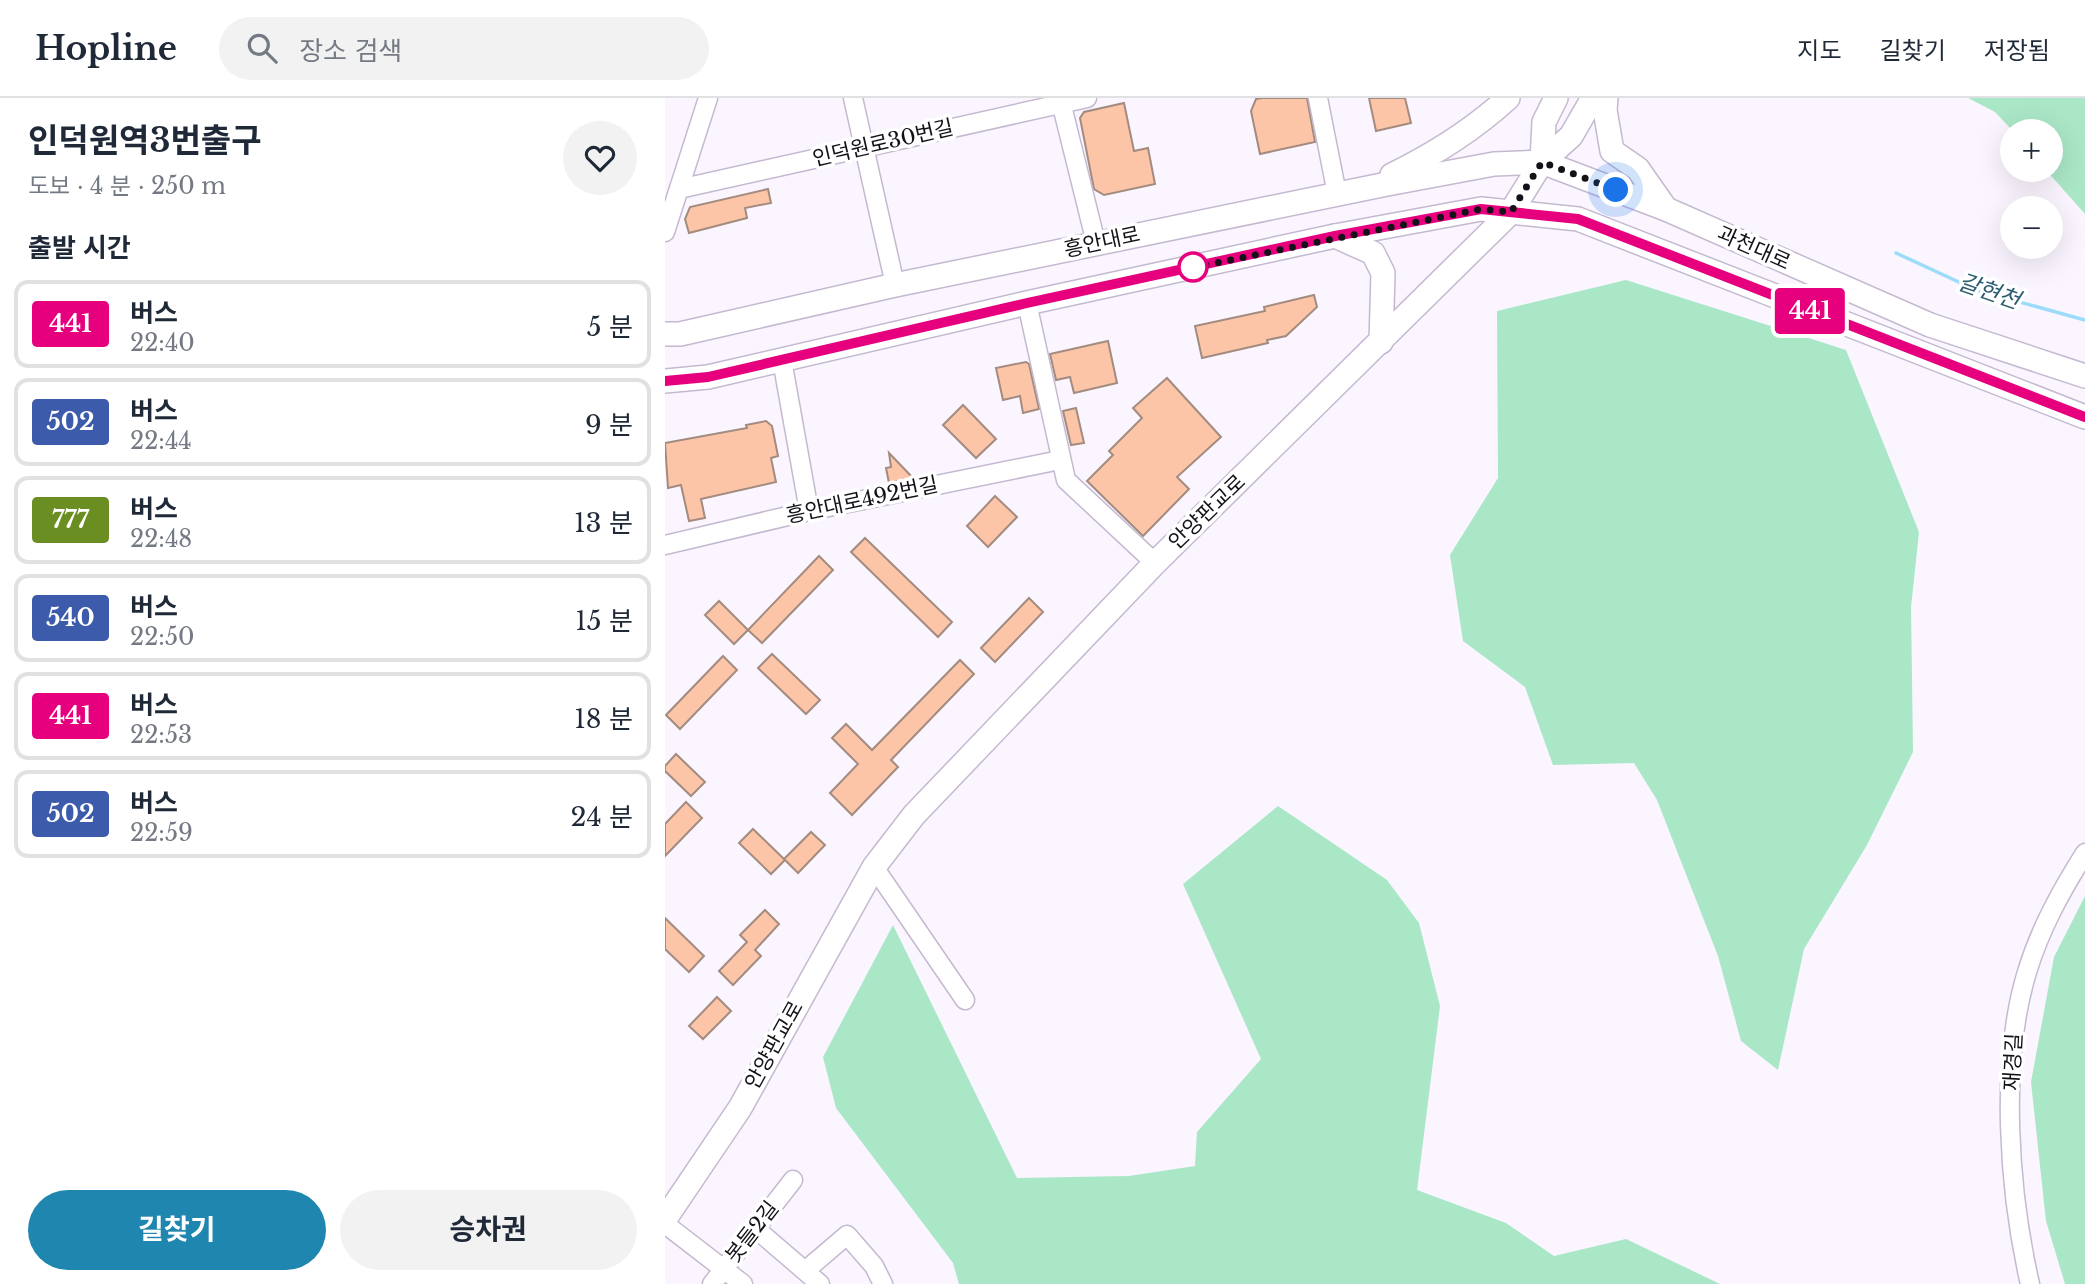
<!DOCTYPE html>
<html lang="ko">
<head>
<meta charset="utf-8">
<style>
	:root { --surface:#fff; --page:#f2f2f3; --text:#1f2937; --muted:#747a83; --line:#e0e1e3; --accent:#1e86af }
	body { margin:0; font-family:"Libre Baskerville","Noto Sans KR",serif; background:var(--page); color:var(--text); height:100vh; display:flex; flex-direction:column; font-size:26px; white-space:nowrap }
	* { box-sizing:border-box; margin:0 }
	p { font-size:23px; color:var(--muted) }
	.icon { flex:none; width:38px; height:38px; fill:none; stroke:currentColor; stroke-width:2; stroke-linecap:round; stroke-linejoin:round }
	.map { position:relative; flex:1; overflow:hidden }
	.details { display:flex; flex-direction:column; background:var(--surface); width:665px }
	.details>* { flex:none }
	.badge { padding:0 14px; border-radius:5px; font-size:24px; line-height:46px }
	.buttons { position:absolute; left:1335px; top:21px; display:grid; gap:14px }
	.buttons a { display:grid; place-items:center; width:63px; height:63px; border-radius:50%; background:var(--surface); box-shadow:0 7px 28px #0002; font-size:35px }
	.you { position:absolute; width:35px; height:35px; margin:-18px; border:5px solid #fff; border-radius:50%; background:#1a73e8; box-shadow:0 0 0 10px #1a73e833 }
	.map>.badge { position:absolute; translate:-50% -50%; box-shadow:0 0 0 4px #fff }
	h2 { padding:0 28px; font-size:26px; line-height:63px }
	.round { display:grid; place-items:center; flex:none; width:74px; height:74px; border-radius:37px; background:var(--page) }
	.head { display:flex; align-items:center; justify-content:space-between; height:119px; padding:0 28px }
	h1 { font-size:33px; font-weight:700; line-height:52px }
	.cta { display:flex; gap:14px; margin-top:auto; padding:14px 28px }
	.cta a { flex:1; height:80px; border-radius:42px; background:var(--accent); color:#fff; font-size:28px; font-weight:700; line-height:80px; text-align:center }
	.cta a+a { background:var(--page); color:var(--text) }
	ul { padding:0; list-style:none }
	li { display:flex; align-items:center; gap:21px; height:88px; margin:0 14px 10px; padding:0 14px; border:4px solid var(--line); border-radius:14px }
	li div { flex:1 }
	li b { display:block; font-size:26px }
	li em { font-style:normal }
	li .badge { min-width:77px; font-weight:700; text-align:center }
	header { display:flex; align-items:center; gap:42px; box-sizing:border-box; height:98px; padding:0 35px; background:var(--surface); border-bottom:2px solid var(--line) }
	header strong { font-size:33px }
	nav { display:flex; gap:38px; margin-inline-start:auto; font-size:24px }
	.search { width:490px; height:63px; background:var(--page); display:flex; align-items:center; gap:18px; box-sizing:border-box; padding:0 24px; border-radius:38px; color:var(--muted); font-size:26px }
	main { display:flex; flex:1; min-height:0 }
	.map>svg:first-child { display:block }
	.green { fill:#aae7c7 }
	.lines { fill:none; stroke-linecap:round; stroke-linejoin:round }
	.stream { stroke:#9cdcf8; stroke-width:3.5 }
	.building { fill:#fdc5a8; stroke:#a38b7f; stroke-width:2 }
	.minor-casing { stroke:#c5b9d0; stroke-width:21 }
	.major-casing { stroke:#c5b9d0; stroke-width:26 }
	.minor { stroke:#fff; stroke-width:18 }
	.major { stroke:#fff; stroke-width:23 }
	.line-casing { stroke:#fff; stroke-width:16 }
	.line { stroke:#e6007e; stroke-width:10 }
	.walk { stroke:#151119; stroke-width:7; stroke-dasharray:0 12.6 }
	.stop-dot { fill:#fff; stroke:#e6007e; stroke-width:3.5 }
	.labels { text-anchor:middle; stroke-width:7; stroke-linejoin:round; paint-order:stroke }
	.street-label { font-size:21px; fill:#151119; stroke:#fff }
	.water-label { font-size:23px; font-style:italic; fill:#2b5c70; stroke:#fff }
</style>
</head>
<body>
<header>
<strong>Hopline</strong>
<div class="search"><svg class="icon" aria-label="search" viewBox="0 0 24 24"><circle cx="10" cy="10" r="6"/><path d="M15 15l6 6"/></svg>장소 검색</div>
<nav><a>지도</a><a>길찾기</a><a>저장됨</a></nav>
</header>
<main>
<section class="details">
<div class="head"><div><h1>인덕원역3번출구</h1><p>도보 · 4 분 · 250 m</p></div><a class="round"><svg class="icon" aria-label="heart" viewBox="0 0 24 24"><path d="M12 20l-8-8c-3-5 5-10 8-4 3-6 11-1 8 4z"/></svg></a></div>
<h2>출발 시간</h2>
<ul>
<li><span class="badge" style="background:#e6007e;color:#fff">441</span><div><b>버스</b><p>22:40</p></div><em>5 분</em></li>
<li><span class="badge" style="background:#3d5bab;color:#fff">502</span><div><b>버스</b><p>22:44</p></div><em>9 분</em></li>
<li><span class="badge" style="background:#6b8e23;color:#fff">777</span><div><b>버스</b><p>22:48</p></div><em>13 분</em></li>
<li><span class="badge" style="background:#3d5bab;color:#fff">540</span><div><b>버스</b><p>22:50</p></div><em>15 분</em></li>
<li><span class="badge" style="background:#e6007e;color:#fff">441</span><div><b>버스</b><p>22:53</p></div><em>18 분</em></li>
<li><span class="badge" style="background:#3d5bab;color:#fff">502</span><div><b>버스</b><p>22:59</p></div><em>24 분</em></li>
</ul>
<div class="cta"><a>길찾기</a><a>승차권</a></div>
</section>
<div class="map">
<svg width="1420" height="1186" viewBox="0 0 1420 1186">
	<rect width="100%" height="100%" fill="#faf5ff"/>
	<g class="green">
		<polygon points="1303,0 1420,0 1420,116 1381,72 1386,72 1386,33 1348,33 1330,14"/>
		<polygon points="961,182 1181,252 1254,434 1246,509 1248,654 1202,747 1139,851 1113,972 1076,943 1053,858 992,702 969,665 888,667 860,589 798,543 785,457 833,380 832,213"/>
		<polygon points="613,708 722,782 754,825 775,908 752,1092 841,1125 889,1158 961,1141 1055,1186 294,1186 288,1165 171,1010 158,959 228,827 352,1080 464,1078 530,1068 532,1034 596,961 518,786"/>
		<polygon points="1420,798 1420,1186 1400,1186 1381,1123 1366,984 1389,859"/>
	</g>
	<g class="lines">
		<polyline class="stream" points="1231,155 1311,192 1420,222"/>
	</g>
	<g class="building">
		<polygon points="597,0 642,0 650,44 595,56 586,13 591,1"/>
		<polygon points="704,0 740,0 746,25 711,33"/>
		<polygon points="459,5 469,53 483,50 490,86 439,97 429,91 415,20 419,14"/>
		<polygon points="103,91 106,105 80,110 82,120 24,135 20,121 25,109"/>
		<polygon points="649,197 652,209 621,238 602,242 603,245 537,260 530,228 600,213 599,209"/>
		<polygon points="443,243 452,285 409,295 405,279 391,282 385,256"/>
		<polygon points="361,264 364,266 374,311 358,315 355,298 338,302 331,270"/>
		<polygon points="502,280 556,339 512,379 524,391 478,438 422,383 448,357 444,353 477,320 468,310"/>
		<polygon points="298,307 331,341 311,360 278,327"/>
		<polygon points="411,310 419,345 406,347 398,313"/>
		<polygon points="101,323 107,328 113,358 106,360 111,384 36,401 40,420 24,423 16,387 3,390 0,345 82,330 81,327"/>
		<polygon points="224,355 248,380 224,385 221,370 226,369"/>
		<polygon points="330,398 352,419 323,449 302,428"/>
		<polygon points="200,440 287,524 273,539 186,454"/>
		<polygon points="154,458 168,472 97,545 83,532"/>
		<polygon points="364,500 378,514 330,564 316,550"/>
		<polygon points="54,503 83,532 69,546 40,517"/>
		<polygon points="107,556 155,602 141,616 93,570"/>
		<polygon points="58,558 72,572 15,631 1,617"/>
		<polygon points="295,562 309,576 226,662 233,669 187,717 165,695 193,666 167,640 181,626 207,652"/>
		<polygon points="11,656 40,684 26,698 0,673 0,668"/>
		<polygon points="21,704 37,720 0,758 0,726"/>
		<polygon points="88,731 119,761 146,734 160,747 133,775 120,762 106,776 74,745"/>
		<polygon points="100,812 114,826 90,852 96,858 68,887 54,873 82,844 75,837"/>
		<polygon points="0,820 39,858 24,874 0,851"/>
		<polygon points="52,899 66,913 38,941 24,928"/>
	</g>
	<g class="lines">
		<defs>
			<g id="minor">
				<polyline points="188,0 230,187"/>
				<polyline points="395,0 431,145"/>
				<polyline points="653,0 672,96"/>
				<polyline points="14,91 422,0"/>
				<polyline points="0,134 43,0"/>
				<polyline points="362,205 401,382 490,465"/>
				<polyline points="117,262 144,413"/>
				<polyline points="0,447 144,413 395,362"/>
				<polyline points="209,769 300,902"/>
				<polyline points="0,1126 78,1186"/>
				<polyline points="90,1130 155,1186"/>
				<polyline points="141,1172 182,1137 209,1168 218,1186"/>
				<polyline points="47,1186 128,1082"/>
				<path d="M1365,1186C1344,1095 1334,965 1362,874C1375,831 1396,793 1420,755"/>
			</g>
			<g id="major">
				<polyline points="941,0 940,12 947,53 973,71 1001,111"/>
				<polyline points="877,64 879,24 891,0"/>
				<path d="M727,77C770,56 807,33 843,0"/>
				<polyline points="670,138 708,155 718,175 716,244"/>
				<polyline points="0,236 15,236 230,187 722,86 829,66 877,64 1001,111 1265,227 1420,278"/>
				<polyline points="0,283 43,279 362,205 670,138 816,111 913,121 1420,319"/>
				<polyline points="0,1121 75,1010 209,769 249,717 490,465 846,114 877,64 906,38 928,0"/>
			</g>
		</defs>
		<use href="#minor" class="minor-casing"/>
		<use href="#major" class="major-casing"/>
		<use href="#minor" class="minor"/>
		<use href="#major" class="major"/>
	</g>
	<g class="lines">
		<defs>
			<polyline id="line" points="0,283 43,279 362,205 670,138 816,111 913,121 1420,319"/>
		</defs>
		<use href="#line" class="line-casing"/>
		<use href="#line" class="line"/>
		<polyline class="walk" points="528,169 516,172 816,111 846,114 877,64 951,92"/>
	</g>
	<circle class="stop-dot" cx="528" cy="169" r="14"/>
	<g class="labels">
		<g class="street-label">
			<text transform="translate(218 45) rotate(-13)" y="7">인덕원로30번길</text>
			<text transform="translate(437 144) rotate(-12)" y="7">흥안대로</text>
			<text transform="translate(1089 150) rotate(24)" y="7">과천대로</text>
			<text transform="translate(197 402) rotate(-12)" y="7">흥안대로492번길</text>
			<text transform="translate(542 414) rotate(-44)" y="7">안양판교로</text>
			<text transform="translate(109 947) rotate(-61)" y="7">안양판교로</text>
			<text transform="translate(1348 964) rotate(-87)" y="7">재경길</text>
			<text transform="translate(87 1134) rotate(-52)" y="7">봇들2길</text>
		</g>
		<g class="water-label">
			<text transform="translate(1324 193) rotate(19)" y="8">갈현천</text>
		</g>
	</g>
</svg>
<div class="buttons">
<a>+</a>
<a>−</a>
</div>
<div class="you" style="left:951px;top:92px"></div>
<b class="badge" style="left:1145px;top:213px;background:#e6007e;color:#fff">441</b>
</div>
</main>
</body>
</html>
